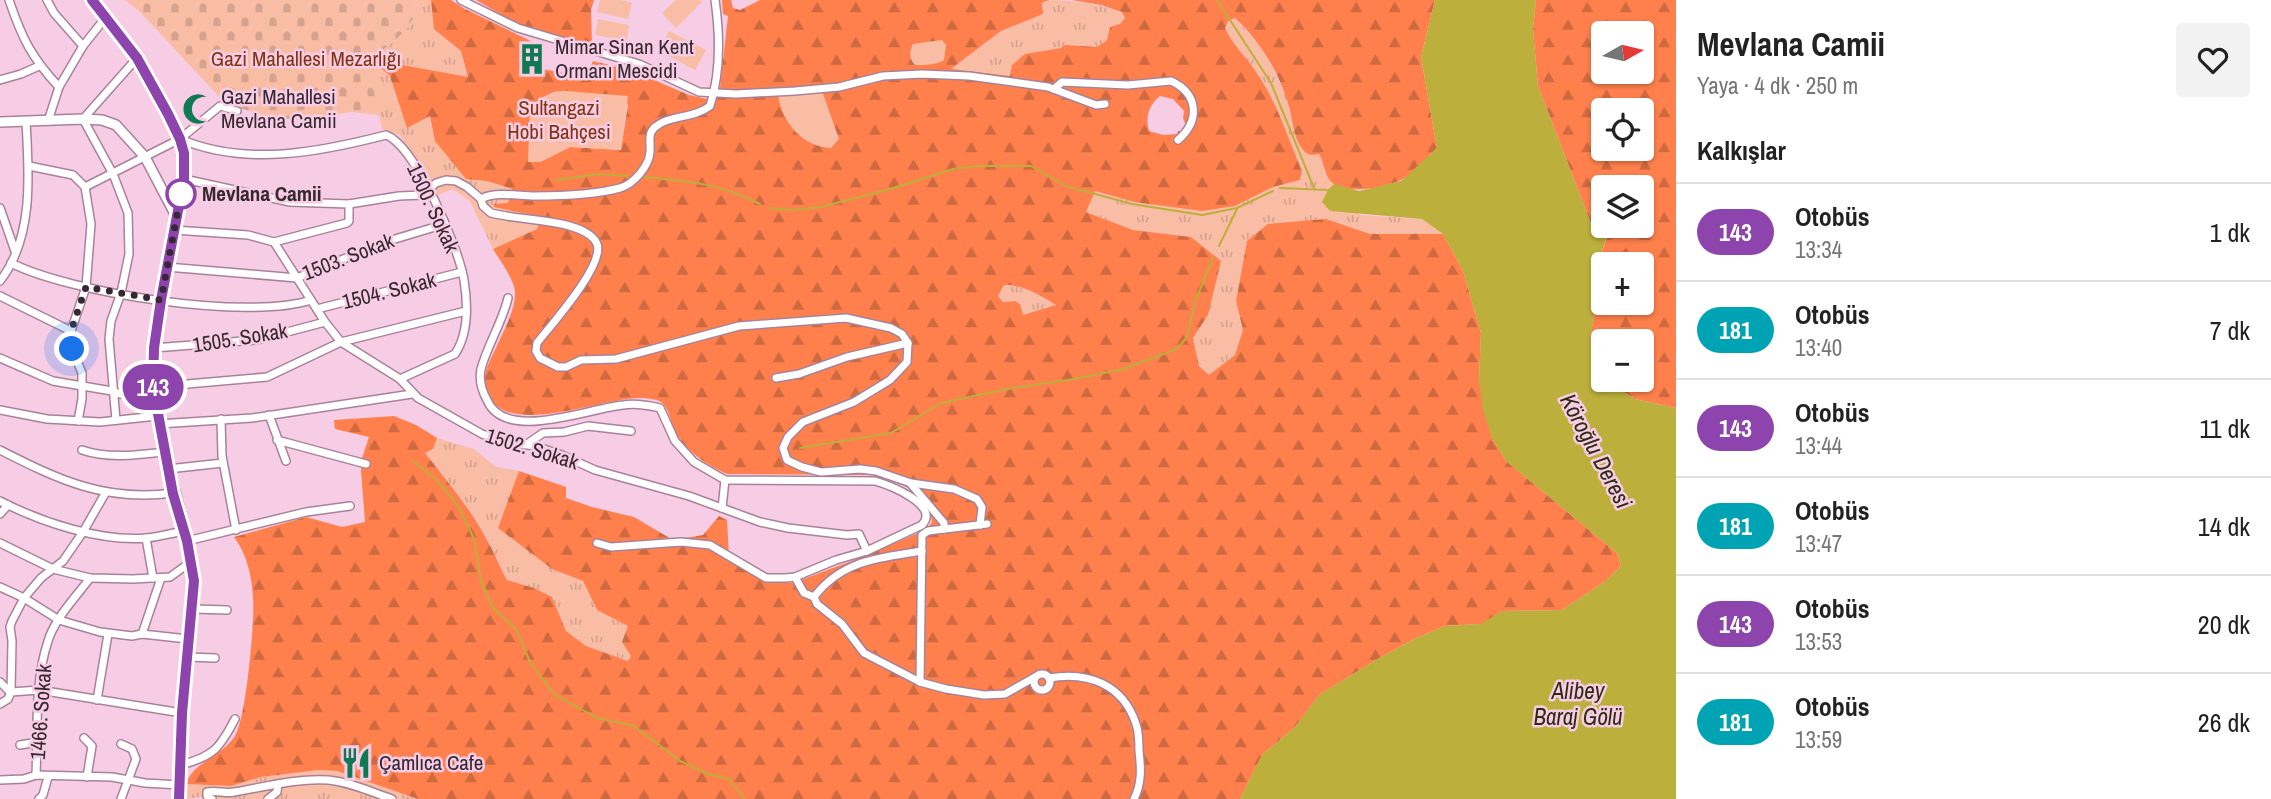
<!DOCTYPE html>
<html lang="tr">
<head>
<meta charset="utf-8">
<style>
	:root { --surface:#fff; --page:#f2f2f2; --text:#222; --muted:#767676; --line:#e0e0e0 }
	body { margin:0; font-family:"Archivo Narrow",sans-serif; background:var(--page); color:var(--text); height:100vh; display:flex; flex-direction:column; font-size:26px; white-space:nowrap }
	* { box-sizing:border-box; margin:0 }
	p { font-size:23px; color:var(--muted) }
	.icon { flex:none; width:38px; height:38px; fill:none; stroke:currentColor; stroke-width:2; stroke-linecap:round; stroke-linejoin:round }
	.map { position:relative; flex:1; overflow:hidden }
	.drawer { display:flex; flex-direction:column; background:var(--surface); width:595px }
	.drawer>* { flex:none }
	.badge { padding:0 14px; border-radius:23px; font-size:24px; line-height:46px }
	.needle { width:46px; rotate:82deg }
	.controls { position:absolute; left:1591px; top:21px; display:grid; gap:14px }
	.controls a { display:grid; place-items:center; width:63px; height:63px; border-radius:7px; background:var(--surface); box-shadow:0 2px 5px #0004; font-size:35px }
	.you { position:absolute; width:35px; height:35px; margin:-18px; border:5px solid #fff; border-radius:50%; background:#1a73e8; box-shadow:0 0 0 10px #1a73e833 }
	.map>.badge { position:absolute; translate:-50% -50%; box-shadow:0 0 0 4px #fff }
	h2 { padding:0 21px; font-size:26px; line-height:63px }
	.round { display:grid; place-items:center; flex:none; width:74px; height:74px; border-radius:7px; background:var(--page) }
	.headline { display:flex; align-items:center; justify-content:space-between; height:119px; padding:0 21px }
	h1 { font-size:33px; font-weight:700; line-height:52px }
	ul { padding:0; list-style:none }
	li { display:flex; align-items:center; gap:21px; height:98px; padding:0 21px; border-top:2px solid var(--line) }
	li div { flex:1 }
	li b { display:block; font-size:26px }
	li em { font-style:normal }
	li .badge { min-width:77px; font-weight:700; text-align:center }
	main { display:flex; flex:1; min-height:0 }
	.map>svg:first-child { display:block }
	.grass { fill:url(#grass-tufts) }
	.forest { fill:url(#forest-firs); fill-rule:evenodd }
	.cemetery { fill:url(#cemetery-stones) }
	.green { fill:#f9bda6 }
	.water { fill:#bdaf3b }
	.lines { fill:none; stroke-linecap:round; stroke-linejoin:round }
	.stream { stroke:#bdaf3b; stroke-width:2 }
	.minor-casing { stroke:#a88299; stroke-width:10 }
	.tertiary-casing { stroke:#a88299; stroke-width:12 }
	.secondary-casing { stroke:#a88299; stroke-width:14 }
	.minor { stroke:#fff; stroke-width:7 }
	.tertiary { stroke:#fff; stroke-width:9 }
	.secondary { stroke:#fff; stroke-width:10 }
	.line-casing { stroke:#fff; stroke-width:16 }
	.line { stroke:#8e44ad; stroke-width:10 }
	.walk { stroke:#362730; stroke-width:7; stroke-dasharray:0 12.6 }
	.stop-dot { fill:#fff; stroke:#8e44ad; stroke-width:3.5 }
	.labels { text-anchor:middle; stroke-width:5; stroke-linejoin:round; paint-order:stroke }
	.poi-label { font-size:21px; fill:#362730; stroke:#f6cde5; text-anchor:start }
	.park-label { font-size:21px; fill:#83340e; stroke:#f6cde5 }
	.stop-label { font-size:21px; font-weight:bold; fill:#362730; stroke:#f6cde5; text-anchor:start }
	.street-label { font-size:21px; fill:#362730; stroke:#f6cde5 }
	.water-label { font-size:23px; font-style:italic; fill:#2e2b13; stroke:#f6cde5 }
</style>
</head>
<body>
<main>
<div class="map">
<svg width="1676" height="799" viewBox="0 0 1676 799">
	<defs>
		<pattern id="grass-tufts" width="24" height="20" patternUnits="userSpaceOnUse" patternTransform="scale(1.75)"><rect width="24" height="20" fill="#f9bda6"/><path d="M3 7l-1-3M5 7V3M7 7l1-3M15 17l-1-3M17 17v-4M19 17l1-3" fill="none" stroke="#d6a28f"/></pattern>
		<pattern id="forest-firs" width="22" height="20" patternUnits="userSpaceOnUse" patternTransform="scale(1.75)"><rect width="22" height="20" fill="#ff804c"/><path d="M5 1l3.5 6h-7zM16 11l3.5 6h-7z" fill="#cf6940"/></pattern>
		<pattern id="cemetery-stones" width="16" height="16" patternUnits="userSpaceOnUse" patternTransform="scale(1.75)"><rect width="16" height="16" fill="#f9bda6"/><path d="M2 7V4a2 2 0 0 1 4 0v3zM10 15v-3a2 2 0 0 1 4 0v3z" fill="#d6a28f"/></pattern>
	</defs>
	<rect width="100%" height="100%" fill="#f6cde5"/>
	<g class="grass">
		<path d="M416,0H431L435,29L461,51L468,78L381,68L390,76L407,127L430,116L435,141L466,178L487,181L512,189L508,203L541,217L537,229L493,249L470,201L453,189L435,196L400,135L382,129L379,115L381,102C377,93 365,82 366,72C368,57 399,40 408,27C414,19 415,10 416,0Z"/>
		<path d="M1049,0C1075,0 1098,4 1122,12L1125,18L1107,40L1097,47L1061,48L1025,55L1011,76L950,70L1001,31L1043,14L1042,3Z"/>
		<path d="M1235,18L1263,48L1288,100L1293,127L1319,154L1323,160L1325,171L1334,184L1328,190L1360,215L1422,219L1443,234H1370L1326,219L1247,241L1236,301L1243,330L1235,355L1209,375L1199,366L1193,338L1208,315L1191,237L1133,230L1086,212L1094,191L1134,202L1235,206L1273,187L1300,180L1302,171C1288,138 1277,102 1256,72C1246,57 1232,46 1225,28L1228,21Z"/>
		<path d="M1004,285C1023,284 1040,297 1057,305L1023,315L1014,301L1003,302L998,296Z"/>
		<path d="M437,438L474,449L496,467L519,471L499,528L552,569L583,581L597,610L629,626L631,656L629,661L586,646L566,631L552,597L534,588L507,580C499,567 495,553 487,539C471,509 447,480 425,453L433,449Z"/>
		<polygon points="318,770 337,771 418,799 205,799 202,797 186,799 186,784 231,786 261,777"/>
	</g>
	<g class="forest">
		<path d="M431,0H451L465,9L535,43L520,59L531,77L542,69L586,77L593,61L633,71L689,95L716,101L720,88L728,16L723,14L722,0H731L733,8L740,10L760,0H1049L1042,3L1043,14L1001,31L951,69L1010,76L1012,65L1025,54L1061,48L1065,45L1097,47L1107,40L1110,27L1120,24L1125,18L1122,12L1101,5L1072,0H1435L1421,57L1437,148C1427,157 1411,176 1399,181C1382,188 1350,194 1334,184C1324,177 1325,163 1319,154C1314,155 1308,156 1304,151C1292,137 1293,116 1287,100C1277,69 1259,40 1235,18L1228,21L1225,28C1232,45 1246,56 1256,72C1277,102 1288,138 1302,171L1300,180L1273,187L1235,206L1202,211L1134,202L1095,191L1086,212L1133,230L1191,237L1221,261L1208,315L1193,338L1199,366L1209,375L1235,355L1243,330L1236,301L1247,241L1268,224L1326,219L1370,234H1443L1463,271L1481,333L1479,379L1492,438L1506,461L1617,553L1621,566L1607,580L1562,610L1502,611L1482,624L1445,626L1416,638L1381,657L1319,695L1295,727L1262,755L1240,799H418L337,771L318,770L261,777L231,786L186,784C194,761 220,758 235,736C246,719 255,621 253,598C252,577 247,554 234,537L306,517L342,527L365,522L361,471L362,458L369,437L335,429L334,420L394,416L416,425L437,438L433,449L425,453C447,481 471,509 487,540C495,553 499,567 507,580L534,588L552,597L566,631L586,646L628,661L631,656L622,642L628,626L597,610L583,581L552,569L498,528L519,471L566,487V498L592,507L634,517L673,540L703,535L719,516L727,520L729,557L764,581L793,583L870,554L927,529L932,522C929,494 900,482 877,475L727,474C708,466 689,453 677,435C671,426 670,408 661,402C656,399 646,398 640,398C606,397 508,438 489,396C487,392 484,386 484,382C484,372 490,360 494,352C502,334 516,311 515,291C513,277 500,261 493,249L537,229L541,217L494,207V204L508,203L512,189L487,181L466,179L435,141L430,116L407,128L390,76L381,68L380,61L468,77L461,51L434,29ZM566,91L628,104L621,150L570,147L540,162L539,99L554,92ZM1160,96L1173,99L1184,111L1183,118L1186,126L1182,131H1178L1177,134L1163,135L1149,131C1145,117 1149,105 1160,96ZM1004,285C1022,284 1041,296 1056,305L1023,315L1020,304L1015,301L1003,302L998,296Z"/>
		<polygon points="476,0 594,0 591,10 592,45 550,34 514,22"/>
		<path d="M1536,0H1676V408L1635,399L1604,380H1642V341H1603V378L1590,340L1597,299L1598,261L1607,238L1595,234L1538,86L1533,30ZM1603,33H1642V72H1603ZM1603,110H1642V149H1603ZM1603,187H1642V226H1603ZM1603,264H1642V303H1603Z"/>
	</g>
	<path class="cemetery" d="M125,0H416V1C415,11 414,19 408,27C399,40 368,57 366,72C365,82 377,93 381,102L379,115L351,112L302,120L267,117L225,103L139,11Z"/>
	<g class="green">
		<polygon points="600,0 621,0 632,3 628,19 597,12"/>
		<polygon points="676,0 700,0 702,2 676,28 662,13"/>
		<polygon points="598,19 629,25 627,41 595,35"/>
		<polygon points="669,31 706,50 695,70 659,51"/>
		<path d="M942,40L946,45L944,60C935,65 926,65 915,65C909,59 909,52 913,44Z"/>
		<polygon points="566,91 628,96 621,150 570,147 540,162 528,162 530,106 554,92"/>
		<path d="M822,91L839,139L831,148C803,147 782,123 778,95Z"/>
	</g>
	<polygon class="water" points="1435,0 1536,0 1533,30 1538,86 1595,234 1607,237 1598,261 1597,299 1590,340 1603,380 1635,399 1676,408 1676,799 1240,799 1262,755 1295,727 1319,695 1381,657 1416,638 1445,626 1481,624 1502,611 1562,610 1607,580 1621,566 1617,553 1506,461 1492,438 1483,410 1479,379 1481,333 1463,271 1443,234 1422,219 1330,211 1322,202 1328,190 1334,184 1359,191 1401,181 1437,148 1421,57"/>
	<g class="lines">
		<g class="stream">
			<polyline points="1217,0 1271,83 1314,188"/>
			<path d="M642,177C687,181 719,183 760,204"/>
			<polyline points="556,180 599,174 628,176"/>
			<polyline points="1280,188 1328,190"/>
			<polyline points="769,208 792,210 821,207 887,190 953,169 976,166 1031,166 1066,186 1132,204 1202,215 1237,208 1273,191"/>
			<polyline points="1219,246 1237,209"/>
			<polyline points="800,448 891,433 941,403 1007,389 1074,379 1123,369 1177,349 1187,337 1195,302 1213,258"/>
			<polyline points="413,461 438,481 459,507 474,539 481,581 493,608 516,629 530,662 554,694 597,718 634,726 680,761 708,774 729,779 745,799"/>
		</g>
		<defs>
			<g id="minor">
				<path d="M9,0C22,38 31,57 59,87"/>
				<polyline points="47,0 54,13 83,46"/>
				<polyline points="461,0 518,28 639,64 699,92 736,94 795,91 839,87 883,76 922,74 969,76 1048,87 1096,105 1105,104"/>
				<polyline points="0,80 21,74 39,66"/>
				<path d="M1054,89L1062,82L1128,85L1171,81C1199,94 1200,121 1178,140"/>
				<polyline points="48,121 59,87 83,46 106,17"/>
				<path d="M180,139C246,167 320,152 386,135C416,146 459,249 464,280C468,305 469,333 455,354L400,379"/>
				<polyline points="29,166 73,175 85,187 91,224 86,287 71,331 72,349 82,373 82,399 78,421"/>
				<path d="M184,179L290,202L349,204L399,196L423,195L436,183L446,180L456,181L467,187L481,199L483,206L491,213C516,219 541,219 566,225C577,228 593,233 597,244C605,265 551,325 537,343L536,351L540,358L558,367H566L581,360L616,359L739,326L846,318L891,328L902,334L908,343L907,362L890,380L854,402L803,422L788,437L783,448L787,460L802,467L821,472L860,469L876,471L911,483L954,489L977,499L982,507L980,525"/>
				<polyline points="85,187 180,139 220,106 237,111"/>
				<path d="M481,199C495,191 518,196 534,196C562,196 594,195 620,188C634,184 649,166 650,152C651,144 647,134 655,127C669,115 693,119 710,106C721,72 720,35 715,0"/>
				<polyline points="0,208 15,251"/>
				<polyline points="174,230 248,235 274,242 325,322 341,342 400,379 418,398 482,434 503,442 535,446 562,455 595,470 689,496 760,522 788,528 847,535 859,534 867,551"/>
				<polyline points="274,242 347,223 349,221 349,204"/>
				<path d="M11,263C71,293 247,321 311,300"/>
				<polyline points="167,267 297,278 385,242 445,224"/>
				<path d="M0,281C34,238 29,173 26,122"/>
				<polyline points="0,296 71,331"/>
				<path d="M508,298C502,323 487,346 481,369C479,379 482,391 487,400C505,443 589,408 623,405C636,403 647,405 660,408L675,441L694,462L725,480L875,481C889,485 941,505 922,525L867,551L836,560L795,577L786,578H766L710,545L681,542L611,547L597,543"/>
				<polyline points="317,309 462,272"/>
				<polyline points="154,348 257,340 325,322"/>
				<polyline points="0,358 53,381 112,391 120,394 154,397"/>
				<polyline points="776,378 799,374 847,357 908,343"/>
				<polyline points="153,387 267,377 341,342 466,311"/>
				<polyline points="0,410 47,419 100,422 157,416"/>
				<polyline points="269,415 286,461"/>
				<polyline points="221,419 222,456 236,530"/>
				<polyline points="116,420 109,339 111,321 121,293 129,254 128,213 113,174 83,119 137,58"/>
				<polyline points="158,424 252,418 412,394"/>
				<polyline points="277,440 366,464"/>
				<polyline points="527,444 543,433 564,432 588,426 631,431"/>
				<path d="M0,450C59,480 105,502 173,493"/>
				<path d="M82,450C108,459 138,455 164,452"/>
				<polyline points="168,469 223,463"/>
				<polyline points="911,484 944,523 944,529"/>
				<path d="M0,501C41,522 100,542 147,538C159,537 172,533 184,531"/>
				<polyline points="722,508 725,480"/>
				<polyline points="0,514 8,505"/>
				<polyline points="146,538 153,578"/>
				<polyline points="187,541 306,512 350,506"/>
				<polyline points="0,543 53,569 90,578 133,579 170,577 192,561"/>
				<path d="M922,551C879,558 842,560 814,597L817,604L842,624L864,653L920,682L946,689L984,695L1005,694L1035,677"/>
				<polyline points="795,577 804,593 814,597"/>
				<polyline points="0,587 24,598 59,620 100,632 132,636 142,634 188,639"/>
				<polyline points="193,609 227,610"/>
				<polyline points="142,634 161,578"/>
				<polyline points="187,657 215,658"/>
				<circle cx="1042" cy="682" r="8"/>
				<path d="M1049,678C1087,671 1123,684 1136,724C1139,732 1139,743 1139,751C1141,768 1142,783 1134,799"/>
				<polyline points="0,682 10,692"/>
				<polyline points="920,682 922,535 928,531 987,524"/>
				<polyline points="11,692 12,641 10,627 12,621 24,598 41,578 63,561 83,532 106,492"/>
				<polyline points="97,700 108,634"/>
				<polyline points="0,704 8,699 11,692 39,690 182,713"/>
				<polyline points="84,738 92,746 87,777"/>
				<polyline points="20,745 38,742"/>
				<path d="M180,765C213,757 220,748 235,719"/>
				<path d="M36,775C38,731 34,683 48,641C55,618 76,597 90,578"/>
				<polyline points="0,780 24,779 36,775 112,777 145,783 180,785"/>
				<polyline points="39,799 43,795 48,777"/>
				<polyline points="121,799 136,759 132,749 121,744"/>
				<path d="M212,799L207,796V792C217,790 225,794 234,792C265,787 297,778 328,780C350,782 371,792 392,799"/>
				<polyline points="268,799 277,792 278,784"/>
			</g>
			<polyline id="tertiary" points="0,122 83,119 102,120 116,125 145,157 176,216"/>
			<polyline id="secondary" points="91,0 137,58 168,114 180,139 184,153 184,179 161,300 154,348 153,387 168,469 187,541 194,581 182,713 179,799"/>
		</defs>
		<use href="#minor" class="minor-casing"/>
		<use href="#tertiary" class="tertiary-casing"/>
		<use href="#secondary" class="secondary-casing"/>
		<use href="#minor" class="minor"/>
		<use href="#tertiary" class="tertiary"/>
		<use href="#secondary" class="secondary"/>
	</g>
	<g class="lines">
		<defs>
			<polyline id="line" points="92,0 137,58 168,114 180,139 184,153 184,179 161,300 154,348 153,387 173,494 187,541 194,581 182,713 179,799"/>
		</defs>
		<use href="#line" class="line-casing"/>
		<use href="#line" class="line"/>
		<polyline class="walk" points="72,349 71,331 86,287 161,300 181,194"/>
	</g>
	<defs>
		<symbol id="building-bare" viewBox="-9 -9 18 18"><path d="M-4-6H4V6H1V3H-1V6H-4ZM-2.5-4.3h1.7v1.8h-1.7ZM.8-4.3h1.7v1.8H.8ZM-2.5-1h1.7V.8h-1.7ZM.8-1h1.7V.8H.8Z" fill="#0e7953" stroke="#f6cde5" stroke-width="2.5" paint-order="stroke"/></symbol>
		<symbol id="mosque-bare" viewBox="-9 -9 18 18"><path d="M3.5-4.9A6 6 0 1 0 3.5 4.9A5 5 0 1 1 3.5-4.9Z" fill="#0e7953" stroke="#f6cde5" stroke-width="2.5" paint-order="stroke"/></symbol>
		<symbol id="restaurant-bare" viewBox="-9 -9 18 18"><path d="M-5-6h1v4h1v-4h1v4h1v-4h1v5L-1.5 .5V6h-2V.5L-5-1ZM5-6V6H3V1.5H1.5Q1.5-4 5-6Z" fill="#0e7953" stroke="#f6cde5" stroke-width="2.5" paint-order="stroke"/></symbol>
	</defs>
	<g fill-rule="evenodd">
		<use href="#building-bare" x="510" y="37" width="44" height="44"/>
		<use href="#mosque-bare" x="176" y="87" width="44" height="44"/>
		<use href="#restaurant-bare" x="334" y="741" width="44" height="44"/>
	</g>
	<circle class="stop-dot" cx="181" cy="194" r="14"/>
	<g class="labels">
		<g class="poi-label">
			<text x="555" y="54">Mimar Sinan Kent<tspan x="555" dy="24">Ormanı Mescidi</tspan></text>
			<text x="221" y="104">Gazi Mahallesi<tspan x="221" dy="24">Mevlana Camii</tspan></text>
			<text x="379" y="770">Çamlıca Cafe</text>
		</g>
		<g class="park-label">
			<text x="306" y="66">Gazi Mahallesi Mezarlığı</text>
			<text x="559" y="115">Sultangazi<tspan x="559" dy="24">Hobi Bahçesi</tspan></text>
		</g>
		<g class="stop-label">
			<text x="202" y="201">Mevlana Camii</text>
		</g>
		<g class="street-label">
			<text transform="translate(433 208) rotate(65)" y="7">1500. Sokak</text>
			<text transform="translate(348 257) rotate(-21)" y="7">1503. Sokak</text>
			<text transform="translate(389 291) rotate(-14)" y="7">1504. Sokak</text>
			<text transform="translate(240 338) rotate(-9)" y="7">1505. Sokak</text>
			<text transform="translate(532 449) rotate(17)" y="7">1502. Sokak</text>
			<text transform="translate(41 712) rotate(-86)" y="7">1466. Sokak</text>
		</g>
		<g class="water-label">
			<text transform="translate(1596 451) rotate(62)" y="8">Köroğlu Deresi</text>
			<text x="1578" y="699">Alibey<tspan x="1578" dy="26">Baraj Gölü</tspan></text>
		</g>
	</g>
</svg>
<div class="controls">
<a><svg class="needle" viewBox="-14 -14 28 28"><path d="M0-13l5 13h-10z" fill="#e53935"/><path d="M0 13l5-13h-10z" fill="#767676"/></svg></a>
<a><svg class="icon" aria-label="locate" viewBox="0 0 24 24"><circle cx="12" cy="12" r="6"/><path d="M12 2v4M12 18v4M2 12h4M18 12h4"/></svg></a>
<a><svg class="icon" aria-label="layers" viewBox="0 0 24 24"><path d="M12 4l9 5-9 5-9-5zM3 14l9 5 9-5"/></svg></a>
<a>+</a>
<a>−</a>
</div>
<div class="you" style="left:72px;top:349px"></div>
<b class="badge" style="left:153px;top:387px;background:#8e44ad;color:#fff">143</b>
</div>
<section class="drawer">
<div class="headline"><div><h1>Mevlana Camii</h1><p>Yaya · 4 dk · 250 m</p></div><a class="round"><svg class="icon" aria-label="heart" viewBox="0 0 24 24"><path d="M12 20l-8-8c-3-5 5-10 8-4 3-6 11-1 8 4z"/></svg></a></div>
<h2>Kalkışlar</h2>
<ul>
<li><span class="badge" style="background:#8e44ad;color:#fff">143</span><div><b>Otobüs</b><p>13:34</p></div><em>1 dk</em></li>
<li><span class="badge" style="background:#00a3b4;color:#fff">181</span><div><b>Otobüs</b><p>13:40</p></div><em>7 dk</em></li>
<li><span class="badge" style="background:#8e44ad;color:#fff">143</span><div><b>Otobüs</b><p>13:44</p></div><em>11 dk</em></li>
<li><span class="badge" style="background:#00a3b4;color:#fff">181</span><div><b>Otobüs</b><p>13:47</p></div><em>14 dk</em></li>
<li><span class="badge" style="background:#8e44ad;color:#fff">143</span><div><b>Otobüs</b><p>13:53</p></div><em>20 dk</em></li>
<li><span class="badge" style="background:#00a3b4;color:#fff">181</span><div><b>Otobüs</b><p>13:59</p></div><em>26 dk</em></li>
</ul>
</section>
</main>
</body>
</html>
